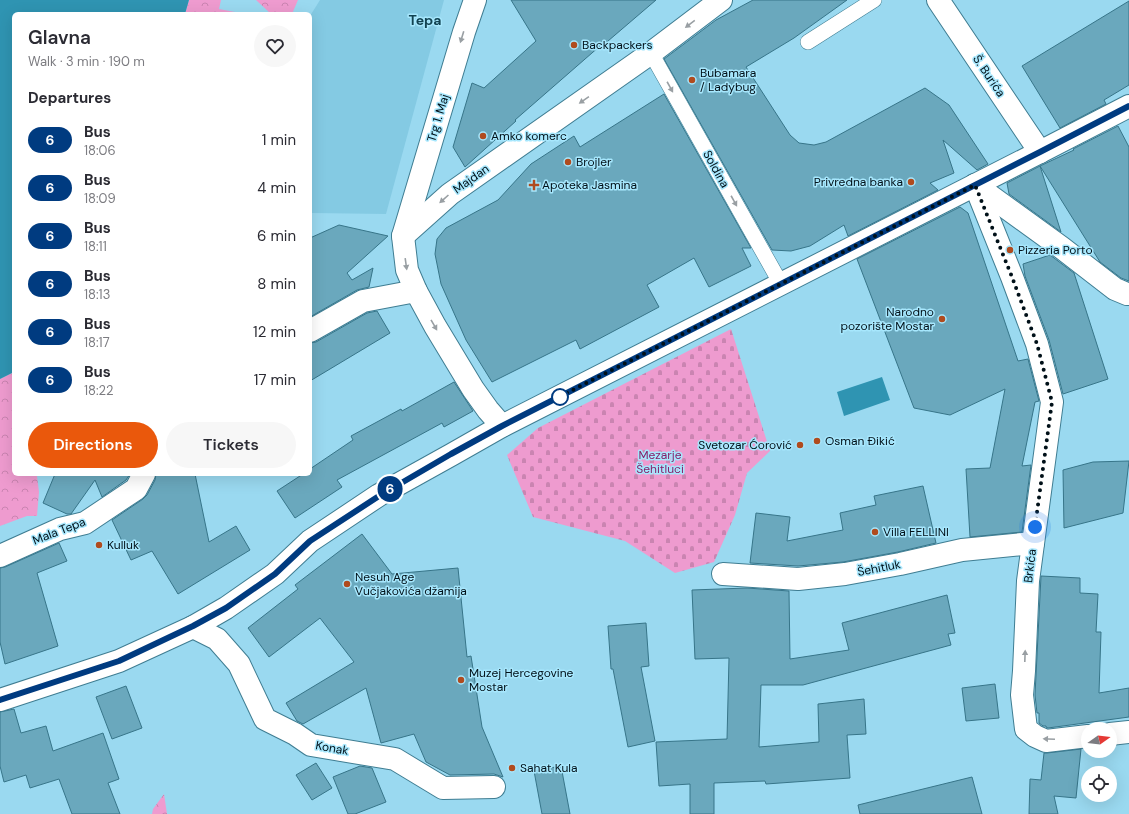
<!DOCTYPE html>
<html lang="en">
<head>
<meta charset="utf-8">
<style>
	:root { --surface:#fff; --page:#f7f7f7; --text:#2b2b33; --muted:#7c7c81; --accent:#ea580c }
	body { margin:0; font-family:"DM Sans",sans-serif; background:var(--page); color:var(--text); height:100vh; display:flex; flex-direction:column; font-size:15px; white-space:nowrap }
	* { box-sizing:border-box; margin:0 }
	p { font-size:13px; color:var(--muted) }
	.icon { flex:none; width:22px; height:22px; fill:none; stroke:currentColor; stroke-width:2; stroke-linecap:round; stroke-linejoin:round }
	.map { position:relative; flex:1; overflow:hidden }
	.details { position:absolute; left:12px; top:12px; width:300px; height:464px; display:flex; flex-direction:column; background:var(--surface); border-radius:6px; box-shadow:0 4px 16px #0002 }
	.details>* { flex:none }
	.badge { padding:0 8px; border-radius:13px; font-size:14px; line-height:26px }
	.needle { width:26px; rotate:76deg }
	.fabs { position:absolute; left:1081px; top:722px; display:grid; gap:8px }
	.fabs a { display:grid; place-items:center; width:36px; height:36px; border-radius:50%; background:var(--surface); box-shadow:0 4px 16px #0002; font-size:20px }
	.you { position:absolute; width:20px; height:20px; margin:-10px; border:3px solid #fff; border-radius:50%; background:#1a73e8; box-shadow:0 0 0 6px #1a73e833 }
	.map>.badge { position:absolute; translate:-50% -50%; box-shadow:0 0 0 2px #fff }
	h2 { padding:0 16px; font-size:15px; line-height:36px }
	.round { display:grid; place-items:center; flex:none; width:42px; height:42px; border-radius:21px; background:var(--page) }
	.headline { display:flex; align-items:center; justify-content:space-between; height:68px; padding:0 16px }
	h1 { font-size:19px; font-weight:600; line-height:30px }
	.action { display:flex; gap:8px; margin-top:auto; padding:8px 16px }
	.action a { flex:1; height:46px; border-radius:24px; background:var(--accent); color:#fff; font-size:16px; font-weight:600; line-height:46px; text-align:center }
	.action a+a { background:var(--page); color:var(--text) }
	ul { padding:0; list-style:none }
	li { display:flex; align-items:center; gap:12px; height:48px; padding:0 16px }
	li div { flex:1 }
	li b { display:block; font-size:15px }
	li em { font-style:normal }
	li .badge { min-width:44px; font-weight:700; text-align:center }
	.map>svg:first-child { display:block }
	.built { fill:#84cae3 }
	.forest { fill:url(#forest-crowns) }
	.cemetery { fill:url(#cemetery-stones) }
	.water { fill:#2f94b2 }
	.building { fill:#6aa8bd; stroke:#377589 }
	.lines { fill:none; stroke-linecap:round; stroke-linejoin:round }
	.lane-casing { stroke:#3f7d92; stroke-width:16 }
	.street-casing { stroke:#3f7d92; stroke-width:24 }
	.secondary-casing { stroke:#3f7d92; stroke-width:24 }
	.lane { stroke:#fff; stroke-width:15 }
	.street { stroke:#fff; stroke-width:22 }
	.secondary { stroke:#fff; stroke-width:22 }
	.oneway { fill:#999fa3 }
	.line-casing { stroke:#fff; stroke-width:9 }
	.line { stroke:#003b80; stroke-width:6 }
	.walk { stroke:#001018; stroke-width:4; stroke-dasharray:0 7.2 }
	.poi-dot { fill:#b04b1e; stroke:#a7e7fd; stroke-width:1.5 }
	.stop-dot { fill:#fff; stroke:#003b80; stroke-width:2 }
	.labels { text-anchor:middle; stroke-width:3; stroke-linejoin:round; paint-order:stroke }
	.poi-label { font-size:12px; fill:#001018; stroke:#a7e7fd; text-anchor:start }
	.street-label { font-size:12px; fill:#001018; stroke:#a7e7fd }
	.park-label { font-size:12px; fill:#87206a; stroke:#a7e7fd }
	.quarter-label { font-size:14px; font-weight:bold; fill:#124352; stroke:#a7e7fd }
</style>
</head>
<body>
<div class="map">
<svg width="1129" height="814" viewBox="0 0 1129 814">
	<defs>
		<pattern id="forest-crowns" width="20" height="18" patternUnits="userSpaceOnUse"><rect width="20" height="18" fill="#ee9bcf"/><path d="M2 6a3 3 0 1 1 6 0M12 15a3 3 0 1 1 6 0" fill="none" stroke="#ca84b1"/></pattern>
		<pattern id="cemetery-stones" width="16" height="16" patternUnits="userSpaceOnUse"><rect width="16" height="16" fill="#ee9bcf"/><path d="M2 7V4a2 2 0 0 1 4 0v3zM10 15v-3a2 2 0 0 1 4 0v3z" fill="#ca84b1"/></pattern>
	</defs>
	<rect width="100%" height="100%" fill="#9ad9f0"/>
	<polygon class="built" points="320,0 444,0 386,214 312,213 310,210 310,16"/>
	<g class="forest">
		<polygon points="189,0 221,0 219,9 235,12 237,14 185,14"/>
		<polygon points="256,0 298,0 292,14 271,14"/>
		<polygon points="14,372 14,474 41,474 37,476 39,492 37,516 27,516 0,526 0,379"/>
		<polygon points="164,794 167,814 152,814 153,809"/>
	</g>
	<polygon class="cemetery" points="731,329 770,451 747,473 735,515 714,562 675,573 625,541 533,517 507,455 538,428"/>
	<g class="water">
		<polygon points="0,0 189,0 185,14 14,14 14,372 0,379"/>
		<polygon points="882,377 890,400 844,416 837,392"/>
	</g>
	<g class="building">
		<polygon points="511,0 656,0 601,47 600,46 515,120 516,121 465,167 453,147 472,83 484,88 536,41"/>
		<polygon points="753,0 847,0 794,38 746,67 790,135 799,143 814,145 826,142 925,88 949,105 988,164 977,170 943,140 954,173 930,183 938,190 848,236 844,225 810,246 791,251 772,250 664,59 716,20"/>
		<polygon points="1129,1 1129,85 1104,100 1106,104 1060,128 1022,66"/>
		<polygon points="664,94 751,248 742,248 751,266 709,287 694,258 647,285 659,307 580,349 576,340 492,382 466,340 441,284 435,254 437,239 446,228 498,200 531,164 574,136 580,147"/>
		<polygon points="1118,126 1129,147 1129,281 1121,278 1100,262 1040,166 1074,150 1073,149"/>
		<polygon points="1040,166 1061,232 1009,194 1007,183"/>
		<polygon points="960,207 968,213 1018,361 1028,359 1039,401 1035,402 1022,466 1031,465 1022,532 970,537 966,469 990,468 1005,389 950,415 914,408 857,259"/>
		<polygon points="339,225 388,236 347,273 352,280 373,268 369,287 357,290 310,317 310,238"/>
		<polygon points="1050,255 1074,273 1108,379 1063,394 1049,340 1025,276 1023,264"/>
		<polygon points="377,311 390,333 310,381 310,343 316,342 367,313"/>
		<polygon points="454,382 473,411 444,427 442,423 337,480 342,487 295,518 277,491 303,474 310,474 310,469 353,440 351,436 401,409 402,411"/>
		<polygon points="1129,461 1123,513 1064,528 1063,470 1093,462"/>
		<polygon points="55,474 130,474 126,480 102,497 95,480 71,514 67,514 43,503"/>
		<polygon points="156,474 195,474 209,542 236,526 250,550 178,594 152,551 131,560 112,520 143,499 147,495 155,480"/>
		<polygon points="923,486 936,543 898,552 843,562 798,566 750,563 756,513 790,517 787,541 843,530 840,513 876,505 874,496"/>
		<polygon points="362,534 392,574 458,568 467,657 471,656 482,727 503,777 494,774 450,775 426,762 414,734 381,743 366,688 303,724 297,721 286,703 354,662 320,618 269,657 248,628 298,589 295,585"/>
		<polygon points="59,543 67,561 37,573 58,646 5,664 0,642 0,568 5,567"/>
		<polygon points="1041,576 1080,578 1080,593 1098,594 1096,632 1101,632 1099,693 1129,688 1129,717 1048,728 1046,727 1046,726 1043,726 1039,723 1039,713 1037,713 1035,695"/>
		<polygon points="747,588 789,591 790,659 849,650 842,623 947,595 955,633 948,634 951,645 803,685 761,685 759,747 819,742 818,704 864,699 866,734 847,735 850,778 766,784 765,781 714,783 714,814 690,814 690,784 659,786 656,742 727,739 729,658 695,659 692,590"/>
		<polygon points="646,623 649,666 641,667 655,741 628,747 613,669 611,669 608,626"/>
		<polygon points="995,684 999,718 966,721 962,688"/>
		<polygon points="126,686 142,728 112,739 96,697"/>
		<polygon points="14,709 21,733 46,726 53,751 103,733 119,779 108,783 120,814 72,814 59,779 30,788 26,775 4,782 0,766 0,712"/>
		<polygon points="1081,749 1076,798 1054,796 1058,814 1029,814 1030,779 1041,780 1044,753 1047,753"/>
		<polygon points="316,763 332,788 312,800 296,775"/>
		<polygon points="360,766 372,768 386,802 355,814 348,814 333,777"/>
		<polygon points="561,766 570,814 542,814 534,771"/>
		<polygon points="972,777 982,814 860,814 858,805"/>
	</g>
	<g class="lines">
		<defs>
			<g id="lane">
				<polyline points="808,42 874,0"/>
				<polyline points="651,53 781,284"/>
			</g>
			<g id="street">
				<polyline points="475,0 464,32 403,236 407,270 416,291 435,326 473,389 488,410 502,426"/>
				<polyline points="938,0 1040,152"/>
				<polyline points="975,185 1012,277 1037,344 1052,402 1028,581 1024,671 1022,695 1026,729 1035,736 1046,741 1088,736"/>
				<polyline points="975,185 1062,248 1115,289 1127,294 1129,294"/>
				<polyline points="403,236 450,194 651,53 721,0"/>
				<polyline points="310,331 363,301 416,291"/>
				<polyline points="0,556 60,529 85,523 136,489 144,474"/>
				<polyline points="723,574 798,579 845,574 900,564 962,550 1033,543"/>
				<polyline points="193,627 217,639 239,664 265,719 295,734 311,745 395,759 443,788 494,787"/>
				<polyline points="1110,734 1129,732"/>
			</g>
			<polyline id="secondary" points="0,700 119,661 193,627 226,608 275,574 310,541 379,495 451,455 502,426 1040,152 1129,106"/>
		</defs>
		<use href="#lane" class="lane-casing"/>
		<use href="#street" class="street-casing"/>
		<use href="#secondary" class="secondary-casing"/>
		<use href="#lane" class="lane"/>
		<use href="#street" class="street"/>
		<use href="#secondary" class="secondary"/>
	</g>
	<defs><path id="oneway-solid" d="M-6-.8H1V-3.2L6.5 0L1 3.2V.8H-6Z"/></defs>
	<g class="oneway">
		<use href="#oneway-solid" transform="translate(690 24) rotate(143)"/>
		<use href="#oneway-solid" transform="translate(462 37) rotate(107)"/>
		<use href="#oneway-solid" transform="translate(670 87) rotate(61)"/>
		<use href="#oneway-solid" transform="translate(584 100) rotate(145)"/>
		<use href="#oneway-solid" transform="translate(444 199) rotate(138)"/>
		<use href="#oneway-solid" transform="translate(734 201) rotate(61)"/>
		<use href="#oneway-solid" transform="translate(406 264) rotate(82)"/>
		<use href="#oneway-solid" transform="translate(434 325) rotate(60)"/>
		<use href="#oneway-solid" transform="translate(1025 656) rotate(-88)"/>
		<use href="#oneway-solid" transform="translate(1049 739) rotate(-178)"/>
	</g>
	<g class="lines">
		<defs>
			<polyline id="line" points="0,700 119,661 193,626 226,608 275,574 310,541 379,496 451,454 502,426 1040,152 1129,106"/>
		</defs>
		<use href="#line" class="line-casing"/>
		<use href="#line" class="line"/>
		<polyline class="walk" points="560,397 557,398 975,185 1012,277 1037,344 1052,402 1035,527"/>
	</g>
	<g class="poi-dot">
		<circle cx="574" cy="45" r="4"/>
		<circle cx="692" cy="80" r="4"/>
		<circle cx="483" cy="136" r="4"/>
		<circle cx="568" cy="162" r="4"/>
		<circle cx="911" cy="182" r="4"/>
		<path d="M532 179h4v4h4v4h-4v4h-4v-4h-4v-4h4z"/>
		<circle cx="1010" cy="250" r="4"/>
		<circle cx="942" cy="319" r="4"/>
		<circle cx="817" cy="441" r="4"/>
		<circle cx="800" cy="445" r="4"/>
		<circle cx="875" cy="532" r="4"/>
		<circle cx="99" cy="545" r="4"/>
		<circle cx="347" cy="584" r="4"/>
		<circle cx="461" cy="680" r="4"/>
		<circle cx="512" cy="768" r="4"/>
	</g>
	<circle class="stop-dot" cx="560" cy="397" r="8"/>
	<g class="labels">
		<g class="poi-label">
			<text x="582" y="49">Backpackers</text>
			<text x="700" y="77">Bubamara<tspan x="700" dy="14">/ Ladybug</tspan></text>
			<text x="491" y="140">Amko komerc</text>
			<text x="576" y="166">Brojler</text>
			<text x="903" y="186" text-anchor="end">Privredna banka</text>
			<text x="542" y="189">Apoteka Jasmina</text>
			<text x="1018" y="254">Pizzeria Porto</text>
			<text x="934" y="316" text-anchor="end">Narodno<tspan x="934" dy="14">pozorište Mostar</tspan></text>
			<text x="825" y="445">Osman Đikić</text>
			<text x="792" y="449" text-anchor="end">Svetozar Ćorović</text>
			<text x="883" y="536">Villa FELLINI</text>
			<text x="107" y="549">Kulluk</text>
			<text x="355" y="581">Nesuh Age<tspan x="355" dy="14">Vučjakovića džamija</tspan></text>
			<text x="469" y="677">Muzej Hercegovine<tspan x="469" dy="14">Mostar</tspan></text>
			<text x="520" y="772">Sahat Kula</text>
		</g>
		<g class="street-label">
			<text transform="translate(989 76) rotate(56)" y="4">Š. Burića</text>
			<text transform="translate(438 118) rotate(-73)" y="4">Trg 1. Maj</text>
			<text transform="translate(716 169) rotate(61)" y="4">Soldina</text>
			<text transform="translate(471 179) rotate(-35)" y="4">Majdan</text>
			<text transform="translate(59 531) rotate(-21)" y="4">Mala Tepa</text>
			<text transform="translate(1030 566) rotate(-83)" y="4">Brkića</text>
			<text transform="translate(879 568) rotate(-11)" y="4">Šehitluk</text>
			<text transform="translate(332 748) rotate(10)" y="4">Konak</text>
		</g>
		<g class="park-label">
			<text x="660" y="459">Mezarje<tspan x="660" dy="14">Šehitluci</tspan></text>
		</g>
		<g class="quarter-label">
			<text x="425" y="25">Tepa</text>
		</g>
	</g>
</svg>
<div class="fabs">
<a><svg class="needle" viewBox="-14 -14 28 28"><path d="M0-13l5 13h-10z" fill="#e53935"/><path d="M0 13l5-13h-10z" fill="#7c7c81"/></svg></a>
<a><svg class="icon" aria-label="locate" viewBox="0 0 24 24"><circle cx="12" cy="12" r="6"/><path d="M12 2v4M12 18v4M2 12h4M18 12h4"/></svg></a>
</div>
<div class="you" style="left:1035px;top:527px"></div>
<b class="badge" style="left:390px;top:489px;background:#003b80;color:#fff">6</b>
<section class="details">
<div class="headline"><div><h1>Glavna</h1><p>Walk · 3 min · 190 m</p></div><a class="round"><svg class="icon" aria-label="heart" viewBox="0 0 24 24"><path d="M12 20l-8-8c-3-5 5-10 8-4 3-6 11-1 8 4z"/></svg></a></div>
<h2>Departures</h2>
<ul>
<li><span class="badge" style="background:#003b80;color:#fff">6</span><div><b>Bus</b><p>18:06</p></div><em>1 min</em></li>
<li><span class="badge" style="background:#003b80;color:#fff">6</span><div><b>Bus</b><p>18:09</p></div><em>4 min</em></li>
<li><span class="badge" style="background:#003b80;color:#fff">6</span><div><b>Bus</b><p>18:11</p></div><em>6 min</em></li>
<li><span class="badge" style="background:#003b80;color:#fff">6</span><div><b>Bus</b><p>18:13</p></div><em>8 min</em></li>
<li><span class="badge" style="background:#003b80;color:#fff">6</span><div><b>Bus</b><p>18:17</p></div><em>12 min</em></li>
<li><span class="badge" style="background:#003b80;color:#fff">6</span><div><b>Bus</b><p>18:22</p></div><em>17 min</em></li>
</ul>
<div class="action"><a>Directions</a><a>Tickets</a></div>
</section>
</div>
</body>
</html>
